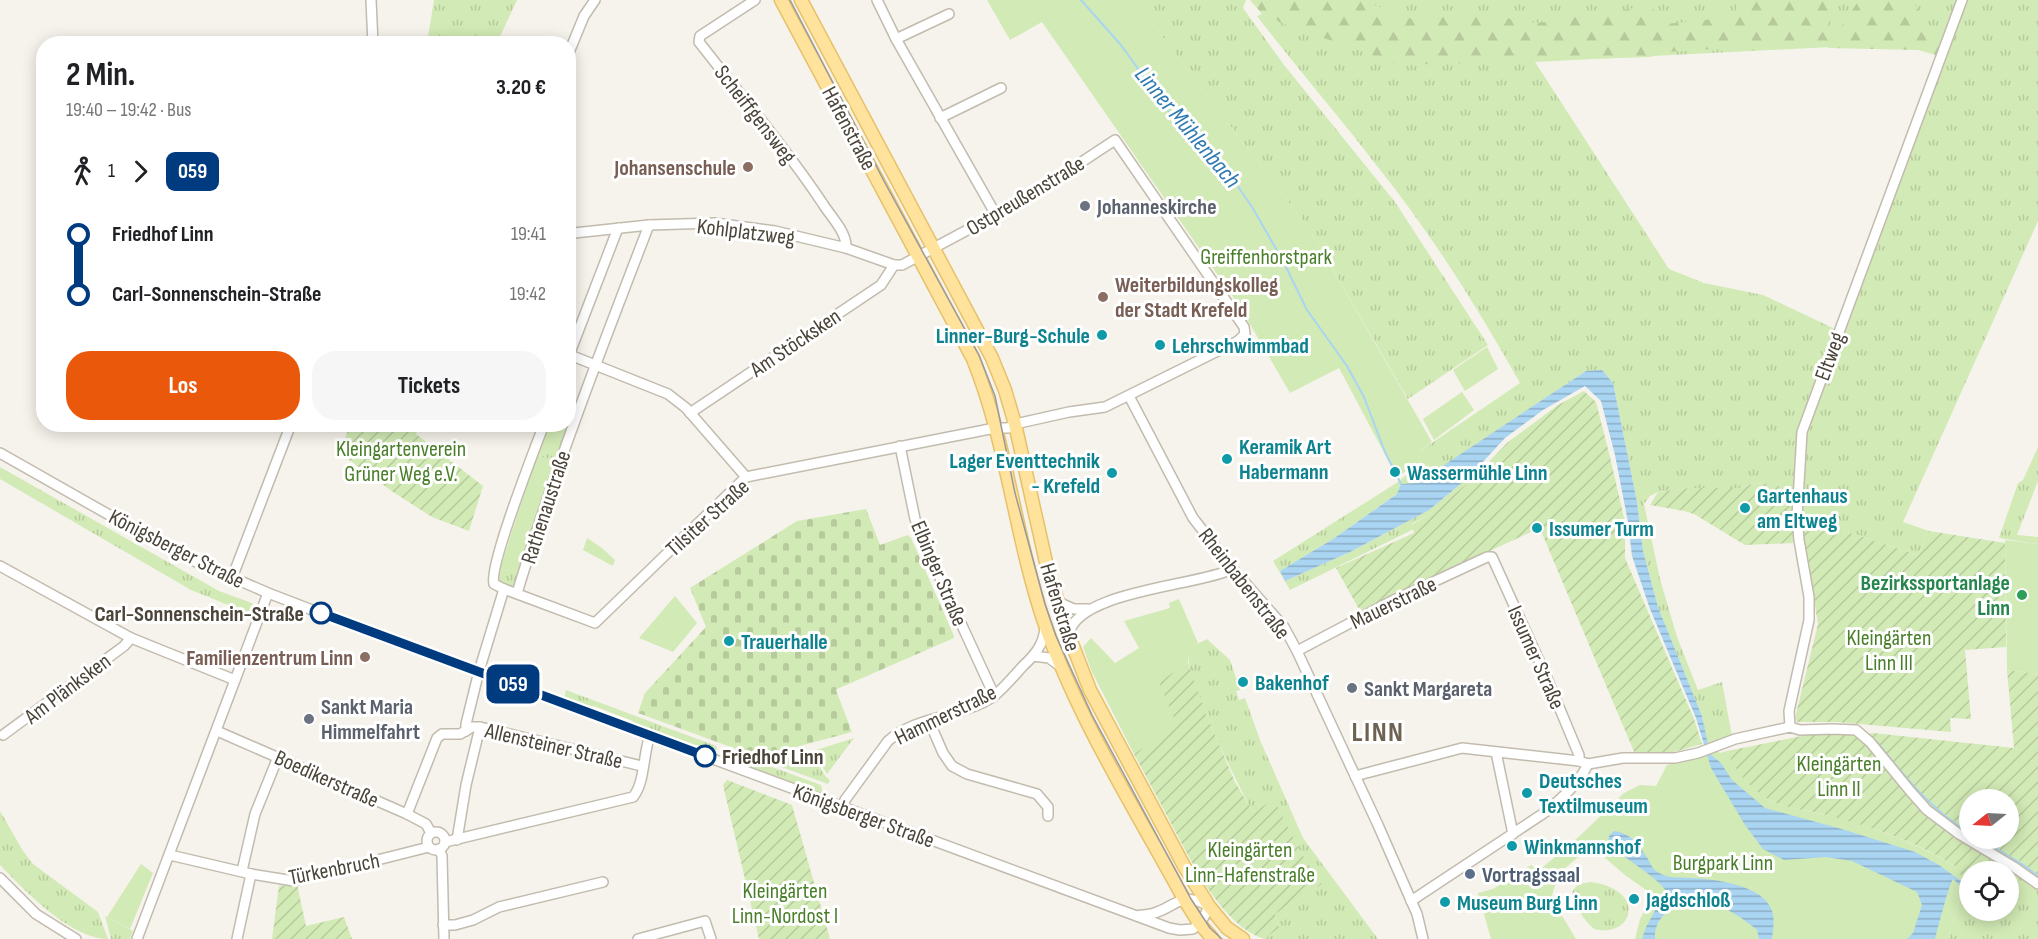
<!DOCTYPE html>
<html lang="de">
<head>
<meta charset="utf-8">
<style>
	:root { --surface:#fff; --page:#f6f6f6; --text:#202124; --muted:#757577; --accent:#ea580c }
	body { margin:0; font-family:"Sofia Sans Condensed",sans-serif; background:var(--page); color:var(--text); height:100vh; display:flex; flex-direction:column; font-size:22px; white-space:nowrap }
	* { box-sizing:border-box; margin:0 }
	p { font-size:20px; color:var(--muted) }
	.icon { flex:none; width:33px; height:33px; fill:none; stroke:currentColor; stroke-width:2; stroke-linecap:round; stroke-linejoin:round }
	.map { position:relative; flex:1; overflow:hidden }
	.drawer { position:absolute; left:36px; top:36px; width:540px; height:396px; display:flex; flex-direction:column; background:var(--surface); border-radius:24px; box-shadow:0 3px 15px #0003 }
	.drawer>* { flex:none }
	.badge { padding:0 12px; border-radius:9px; font-size:21px; line-height:39px }
	.needle { width:39px; rotate:252deg }
	.fabs { position:absolute; left:1959px; top:789px; display:grid; gap:12px }
	.fabs a { display:grid; place-items:center; width:60px; height:60px; border-radius:50%; background:var(--surface); box-shadow:0 3px 15px #0003; font-size:30px }
	.map>.badge { position:absolute; translate:-50% -50%; box-shadow:0 0 0 3px #fff }
	.legs { display:flex; align-items:center; gap:9px; height:66px; padding:0 30px; font-size:20px }
	.legs p { margin-inline-start:auto }
	.head { display:flex; align-items:center; justify-content:space-between; height:102px; padding:0 30px }
	h1 { font-size:33px; font-weight:700; line-height:45px }
	.cta { display:flex; gap:12px; margin-top:auto; padding:12px 30px }
	.cta a { flex:1; height:69px; border-radius:24px; background:var(--accent); color:#fff; font-size:24px; font-weight:700; line-height:69px; text-align:center }
	.cta a+a { background:var(--page); color:var(--text) }
	ul { padding:0 30px; list-style:none }
	li { display:flex; align-items:center; gap:21px; height:60px; font-size:22px }
	li i { display:grid; place-items:center; width:9px; height:100%; margin:0 8px; background:currentColor }
	li i::after { content:''; width:15px; height:15px; margin:-8px; border:4px solid; border-radius:50%; background:var(--surface) }
	li p { margin-inline-start:auto }
	li:first-child i { background:linear-gradient(#0000 50%,currentColor 0) }
	li:last-child i { background:linear-gradient(currentColor 50%,#0000 0) }
	.map>svg:first-child { display:block }
	.grass { fill:url(#grass-tufts) }
	.forest { fill:url(#forest-firs) }
	.cemetery { fill:url(#cemetery-stones) }
	.park { fill:#d2eab5 }
	.garden { fill:url(#garden-furrows); fill-rule:evenodd }
	.water { fill:url(#water-rules) }
	.lines { fill:none; stroke-linecap:round; stroke-linejoin:round }
	.stream { stroke:#a9d4f2; stroke-width:2 }
	.minor-casing { stroke:#c2bbae; stroke-width:12 }
	.major-casing { stroke:#e6c16a; stroke-width:15 }
	.minor { stroke:#fff; stroke-width:9 }
	.major { stroke:#ffe39c; stroke-width:12 }
	.tram { stroke:#9a9a9a; stroke-width:1.5 }
	.line-1-casing { stroke:#fff; stroke-width:14 }
	.line-1 { stroke:#003b80; stroke-width:9 }
	.education-dot { fill:#8d6e63; stroke:#fff; stroke-width:2 }
	.worship-dot { fill:#6b7280; stroke:#fff; stroke-width:2 }
	.culture-dot { fill:#0f9aa8; stroke:#fff; stroke-width:2 }
	.leisure-dot { fill:#2e9e5b; stroke:#fff; stroke-width:2 }
	.stop-1-dot { fill:#fff; stroke:#003b80; stroke-width:3 }
	.service-dot { fill:#5c6f8a; stroke:#fff; stroke-width:2 }
	.labels { text-anchor:middle; stroke-width:6; stroke-linejoin:round; paint-order:stroke }
	.street-label { font-size:22px; fill:#4b4439; stroke:#fff }
	.education-label { font-size:22px; font-weight:bold; fill:#785e54; stroke:#fff; text-anchor:end }
	.worship-label { font-size:22px; font-weight:bold; fill:#5b616d; stroke:#fff; text-anchor:start }
	.park-label { font-size:22px; fill:#4a7f2a; stroke:#fff }
	.culture-label { font-size:22px; font-weight:bold; fill:#0d838f; stroke:#fff; text-anchor:start }
	.leisure-label { font-size:22px; font-weight:bold; fill:#27864d; stroke:#fff; text-anchor:end }
	.stop-label { font-size:22px; font-weight:bold; fill:#4b4439; stroke:#fff; text-anchor:end }
	.service-label { font-size:22px; font-weight:bold; fill:#4e5e75; stroke:#fff; text-anchor:start }
	.water-label { font-size:24px; font-style:italic; fill:#2e7ab2; stroke:#fff }
	.district-label { font-size:28px; font-weight:bold; letter-spacing:1.5px; fill:#6e6250; stroke:#fff }
</style>
</head>
<body>
<div class="map">
<svg width="2038" height="939" viewBox="0 0 2038 939">
	<defs>
		<pattern id="grass-tufts" width="24" height="20" patternUnits="userSpaceOnUse" patternTransform="scale(1.5)"><rect width="24" height="20" fill="#d2eab5"/><path d="M3 7l-1-3M5 7V3M7 7l1-3M15 17l-1-3M17 17v-4M19 17l1-3" fill="none" stroke="#b6ca9c"/></pattern>
		<pattern id="forest-firs" width="22" height="20" patternUnits="userSpaceOnUse" patternTransform="scale(1.5)"><rect width="22" height="20" fill="#d2eab5"/><path d="M5 1l3.5 6h-7zM16 11l3.5 6h-7z" fill="#b6ca9c"/></pattern>
		<pattern id="cemetery-stones" width="16" height="16" patternUnits="userSpaceOnUse" patternTransform="scale(1.5)"><rect width="16" height="16" fill="#d2eab5"/><path d="M2 7V4a2 2 0 0 1 4 0v3zM10 15v-3a2 2 0 0 1 4 0v3z" fill="#b6ca9c"/></pattern>
		<pattern id="garden-furrows" width="10" height="10" patternUnits="userSpaceOnUse" patternTransform="scale(1.5)"><rect width="10" height="10" fill="#d2eab5"/><path d="M-1 1l2-2M0 10L10 0M9 11l2-2" fill="none" stroke="#b6ca9c"/></pattern>
		<pattern id="water-rules" width="6" height="5" patternUnits="userSpaceOnUse" patternTransform="scale(1.5)"><rect width="6" height="5" fill="#a9d4f2"/><path d="M0 2.5h6" fill="none" stroke="#8caec5"/></pattern>
	</defs>
	<rect width="100%" height="100%" fill="#f6f3ec"/>
	<g class="grass">
		<polygon points="434,0 517,0 497,43 427,43"/>
		<polygon points="1134,0 1246,0 1243,8 1284,65 1395,202 1488,345 1408,399 1310,230"/>
		<path d="M1250,0H1957L1938,52L1920,46H1850L1535,62L1669,269L1704,283L1763,295L1835,329L1801,423L1795,454L1793,489L1759,482L1740,488H1689L1658,492L1650,496L1644,504L1660,579L1677,637L1698,690L1722,682L1732,736L1708,747L1702,716L1658,607L1643,551L1637,502L1613,383L1602,370L1586,371L1417,484H1401L1398,493L1333,539L1280,571L1285,581L1350,552L1429,510L1469,477L1473,479L1431,513L1412,524L1414,529L1290,590L1273,561L1398,482L1424,459L1420,451L1520,383C1478,308 1431,233 1377,166C1338,115 1296,67 1257,16L1262,14Z"/>
		<polygon points="1963,0 2038,0 2038,221 1903,522 1929,531 1918,555 1801,517 1807,425"/>
		<polygon points="548,425 568,425 555,461 537,455"/>
		<polygon points="2038,447 2038,481 2017,535 2038,537 2038,544 1999,538 2018,483 2023,480"/>
		<polygon points="0,467 219,591 252,603 255,607 253,615 191,590 0,479"/>
		<polygon points="500,568 518,572 515,584 511,587 497,581"/>
		<path d="M1207,639L1230,660L1240,690L1236,691L1239,700L1245,698L1260,740L1303,838L1378,939H1264L1279,928L1275,914L1322,884L1301,853L1274,801L1253,812C1240,790 1182,672 1189,653C1192,645 1200,643 1207,639Z"/>
		<polygon points="566,690 716,746 717,748 716,750 712,748 710,750 697,745 696,748 632,724 633,721 594,706 590,708 564,699"/>
		<polygon points="854,738 827,774 813,751"/>
		<polygon points="810,752 826,777 830,780 828,784 768,762"/>
		<polygon points="761,763 821,785 823,795 748,767"/>
		<path d="M0,811L23,851L33,864L98,912L108,939C71,939 24,890 0,865Z"/>
		<polygon points="2015,857 2038,875 2038,939 1948,939 1959,899 1956,894 1960,879 1969,885 1970,910 2008,910 2008,872 1998,871"/>
		<path d="M1591,882C1648,890 1633,939 1594,929C1583,919 1576,908 1572,893C1575,884 1583,883 1591,882Z"/>
		<polygon points="105,916 133,931 130,939 111,939"/>
	</g>
	<g class="forest">
		<polygon points="1251,0 1361,0 1417,21 1466,13 1472,19 1477,16 1483,17 1491,25 1493,22 1491,16 1540,23 1595,14 1612,13 1633,8 1636,4 1642,3 1650,9 1653,8 1660,22 1666,24 1713,19 1737,19 1736,6 1762,0 1840,0 1827,27 1829,36 1827,45 1772,45 1667,52 1650,57 1400,65 1279,22 1270,13 1262,14"/>
		<polygon points="1859,0 1897,0 1914,3 1940,44 1936,55 1918,50 1828,48 1831,38 1834,38"/>
	</g>
	<polygon class="cemetery" points="866,509 880,545 908,535 911,538 954,636 954,638 837,689 836,690 852,732 758,757 638,713 645,693 706,627 690,588 797,521"/>
	<g class="park">
		<polygon points="987,0 1134,0 1310,230 1432,442 1420,451 1425,459 1397,477 1339,368 1290,393 1240,307 1042,22 1010,40"/>
		<polygon points="1487,347 1498,369 1465,391 1453,370"/>
		<polygon points="1462,392 1474,410 1434,440 1423,419"/>
		<polygon points="537,455 555,461 518,572 500,568"/>
		<polygon points="587,538 602,548 615,560 613,566 583,550"/>
		<polygon points="2005,540 2038,544 2038,674 2007,670"/>
		<polygon points="675,596 697,623 673,652 639,638"/>
		<path d="M1179,599L1198,643C1190,649 1188,654 1188,663L1160,682L1178,725L1134,754L1092,672L1083,647L1091,638L1115,663L1139,648L1124,621L1170,608L1169,603Z"/>
		<path d="M1717,751L1720,753L1727,751C1732,764 1756,790 1768,799C1779,807 1820,813 1835,817C1879,829 1922,845 1961,870V875L1956,894L1959,899L1948,939H1635L1640,919L1653,895L1625,875L1591,846L1556,876L1542,868L1583,833L1624,793L1640,785L1656,786L1667,765Z"/>
		<polygon points="141,864 153,873 130,929 107,917"/>
		<polygon points="1531,865 1556,883 1552,895 1558,909 1576,939 1491,939 1478,893 1493,889"/>
	</g>
	<g class="garden">
		<polygon points="1584,391 1596,402 1610,457 1625,522 1625,558 1694,719 1702,744 1667,754 1635,754 1541,531 1543,529 1540,522 1531,526 1533,531 1360,611 1336,568 1414,533 1412,525 1431,513 1473,479 1507,443 1558,405"/>
		<polygon points="350,425 419,425 416,434 483,486 469,531 432,517 393,492 345,457 340,452"/>
		<polygon points="1759,482 1793,489 1793,543 1745,545 1694,514 1684,511 1650,505 1658,492 1689,488 1740,488"/>
		<polygon points="1801,517 1918,555 1929,531 2005,543 2006,647 1965,650 1971,719 1950,718 1951,732 1837,722 1797,722 1795,718 1818,624"/>
		<path d="M1188,663L1206,714L1235,782L1253,812L1274,800L1301,853L1322,884L1275,914L1279,928L1264,939C1222,925 1193,864 1173,827C1160,802 1147,778 1134,754L1177,725L1159,682Z"/>
		<path d="M2007,670L2038,674V875L2015,857L1998,871L1970,872L1969,885L1960,879L1961,870C1920,843 1876,828 1830,816C1810,810 1785,809 1768,799C1750,788 1734,770 1727,751L1817,733H1837L1856,736L1873,733L2014,748ZM1970,800H2008V838H1970Z"/>
		<polygon points="727,780 792,805 830,939 759,939 723,785"/>
		<polygon points="297,884 306,926 344,917 352,939 272,939 279,886"/>
	</g>
	<g class="water">
		<path d="M1602,370L1613,383L1637,502L1643,551L1658,607L1702,716L1710,754L1721,763L1732,780L1765,808L1845,830L1915,852L1939,865L1969,887V889L1963,888L1953,879C1949,884 1938,928 1935,939H1907L1913,933L1922,905L1917,892L1852,861L1826,857L1784,860L1763,849L1745,825L1711,768L1696,718L1650,609L1632,556L1628,522L1615,455L1601,401L1585,386L1543,410L1505,438L1469,477L1429,510L1350,552L1285,581L1280,571L1333,539L1397,494L1401,484L1417,483L1586,371Z"/>
		<path d="M1614,831C1631,833 1640,846 1648,859C1650,863 1652,868 1656,871C1666,879 1679,877 1691,878C1715,879 1764,885 1772,911C1775,920 1773,931 1772,939H1759L1757,930C1745,920 1732,911 1717,905C1692,895 1653,908 1655,939H1642L1646,927L1666,891C1656,876 1624,858 1608,844L1609,836Z"/>
	</g>
	<g class="lines">
		<g class="stream">
			<polyline points="1081,0 1121,45 1172,116 1217,156 1252,207 1283,261 1307,310 1347,366 1364,397 1385,452 1401,484"/>
			<path d="M1877,742C1905,777 1931,810 1970,833"/>
			<polyline points="1979,838 2022,864 2038,876"/>
		</g>
		<defs>
			<g id="minor">
				<polyline points="371,0 373,44"/>
				<path d="M755,0L700,36L699,42C741,96 785,147 823,204C831,217 847,232 846,248"/>
				<polyline points="877,0 896,39 996,215"/>
				<polyline points="896,39 949,14"/>
				<polyline points="568,55 584,16 595,0"/>
				<polyline points="940,118 1001,88"/>
				<polyline points="570,355 668,394 686,408 746,477"/>
				<polyline points="568,358 618,228"/>
				<polyline points="1129,396 1193,518 1233,569 1284,627 1297,651 1378,825 1417,914 1423,939"/>
				<polyline points="690,413 881,285 894,265"/>
				<path d="M544,424C535,449 488,567 494,584L504,589L595,623L746,477L995,428H1008L1015,424L1069,412L1105,407L1238,341L1245,334L1244,327L1115,140L1027,198L902,265H894L846,248L775,231L715,223L649,225L574,233L568,231"/>
				<polyline points="900,446 915,519 924,543 994,695"/>
				<path d="M0,453L178,554L268,593L346,623L1169,928L1180,930L1193,929L1204,917L1209,906C1178,890 1178,907 1151,914C1146,915 1141,915 1136,916"/>
				<polyline points="0,566 131,638 235,680"/>
				<polyline points="232,578 291,424"/>
				<path d="M517,593C555,468 602,347 649,225"/>
				<polyline points="1058,602 1074,609 1088,609"/>
				<path d="M1069,634C1077,591 1197,586 1233,569"/>
				<polyline points="1297,651 1390,602 1487,557 1492,557 1547,678 1579,755 1579,761"/>
				<polyline points="1033,656 1049,658 1060,666"/>
				<polyline points="929,721 943,753 952,766 967,774 1037,794 1048,807 1048,816"/>
				<polyline points="1790,727 1789,711 1809,620 1809,597 1799,540 1797,517 1802,432 1962,0"/>
				<polyline points="217,731 407,814 426,824 431,833"/>
				<polyline points="466,731 466,724 479,671 504,589"/>
				<polyline points="3,735 124,646 131,638"/>
				<polyline points="1496,752 1513,834"/>
				<polyline points="1355,776 1462,748 1579,761 1588,764 1623,758 1675,758 1698,753 1735,739 1790,727 1800,730 1833,729 1856,730 1870,742 1911,792 1927,810 1959,834 2014,867 2038,884"/>
				<path d="M843,807L845,800L888,741C917,715 962,718 994,696C1004,688 1014,676 1023,666C1035,655 1044,644 1045,627"/>
				<polyline points="407,814 437,738 442,734 460,734 472,727 480,727 642,766"/>
				<circle cx="436" cy="841" r="9"/>
				<polyline points="457,840 466,785 480,727"/>
				<path d="M445,842L633,797C645,783 643,754 650,735"/>
				<polyline points="439,849 442,856 444,939"/>
				<polyline points="170,855 251,874 294,881 429,847"/>
				<polyline points="242,871 255,814 278,757"/>
				<polyline points="0,878 36,914 76,939"/>
				<path d="M1411,901L1547,811C1563,797 1579,783 1588,764"/>
				<polyline points="443,925 455,925 473,920 499,907 603,882"/>
				<polyline points="137,939 268,593"/>
				<polyline points="237,939 251,874"/>
				<polyline points="638,939 705,921 711,939"/>
			</g>
			<g id="major">
				<path d="M781,0L973,359C1007,443 1015,536 1044,622C1078,719 1135,809 1184,899L1199,923L1213,939"/>
				<polyline points="801,0 992,358 1005,390 1015,424 1048,571 1069,636 1090,690 1184,866 1209,906 1227,928 1243,939"/>
			</g>
		</defs>
		<use href="#minor" class="minor-casing"/>
		<use href="#major" class="major-casing"/>
		<use href="#minor" class="minor"/>
		<use href="#major" class="major"/>
		<polyline class="tram" points="790,0 885,183 979,355 995,396 1015,493 1045,604 1056,636 1092,715 1191,899 1210,928 1222,939"/>
	</g>
	<g class="lines">
		<defs>
			<polyline id="line-1" points="321,613 705,756"/>
		</defs>
		<use href="#line-1" class="line-1-casing"/>
		<use href="#line-1" class="line-1"/>
	</g>
	<g class="education-dot">
		<circle cx="748" cy="167" r="6"/>
		<circle cx="1103" cy="297" r="6"/>
		<circle cx="365" cy="657" r="6"/>
	</g>
	<g class="worship-dot">
		<circle cx="1085" cy="206" r="6"/>
		<circle cx="1352" cy="688" r="6"/>
		<circle cx="309" cy="719" r="6"/>
	</g>
	<g class="culture-dot">
		<circle cx="1102" cy="335" r="6"/>
		<circle cx="1160" cy="345" r="6"/>
		<circle cx="1227" cy="459" r="6"/>
		<circle cx="1395" cy="472" r="6"/>
		<circle cx="1112" cy="473" r="6"/>
		<circle cx="1745" cy="508" r="6"/>
		<circle cx="1537" cy="528" r="6"/>
		<circle cx="729" cy="641" r="6"/>
		<circle cx="1243" cy="682" r="6"/>
		<circle cx="1527" cy="793" r="6"/>
		<circle cx="1512" cy="846" r="6"/>
		<circle cx="1634" cy="899" r="6"/>
		<circle cx="1445" cy="902" r="6"/>
	</g>
	<circle class="leisure-dot" cx="2022" cy="595" r="6"/>
	<g class="stop-1-dot">
		<circle cx="321" cy="613" r="10"/>
		<circle cx="705" cy="756" r="10"/>
	</g>
	<circle class="service-dot" cx="1470" cy="874" r="6"/>
	<g class="labels">
		<g class="street-label">
			<text transform="translate(756 114) rotate(52)" y="8">Scheiffgensweg</text>
			<text transform="translate(850 128) rotate(62)" y="8">Hafenstraße</text>
			<text transform="translate(1025 195) rotate(-31)" y="8">Ostpreußenstraße</text>
			<text transform="translate(746 231) rotate(7)" y="8">Kohlplatzweg</text>
			<text transform="translate(795 342) rotate(-34)" y="8">Am Stöcksken</text>
			<text transform="translate(1829 356) rotate(-70)" y="8">Eltweg</text>
			<text transform="translate(545 507) rotate(-72)" y="8">Rathenaustraße</text>
			<text transform="translate(707 517) rotate(-42)" y="8">Tilsiter Straße</text>
			<text transform="translate(177 548) rotate(27)" y="8">Königsberger Straße</text>
			<text transform="translate(940 573) rotate(67)" y="8">Elbinger Straße</text>
			<text transform="translate(1245 583) rotate(52)" y="8">Rheinbabenstraße</text>
			<text transform="translate(1393 602) rotate(-26)" y="8">Mauerstraße</text>
			<text transform="translate(1061 607) rotate(73)" y="8">Hafenstraße</text>
			<text transform="translate(1537 657) rotate(66)" y="8">Issumer Straße</text>
			<text transform="translate(67 688) rotate(-37)" y="8">Am Plänksken</text>
			<text transform="translate(945 714) rotate(-26)" y="8">Hammerstraße</text>
			<text transform="translate(554 745) rotate(13)" y="8">Allensteiner Straße</text>
			<text transform="translate(327 778) rotate(24)" y="8">Boedikerstraße</text>
			<text transform="translate(864 815) rotate(20)" y="8">Königsberger Straße</text>
			<text transform="translate(334 868) rotate(-11)" y="8">Türkenbruch</text>
		</g>
		<g class="education-label">
			<text x="736" y="175">Johansenschule</text>
			<text x="1115" y="292" text-anchor="start">Weiterbildungskolleg<tspan x="1115" dy="25">der Stadt Krefeld</tspan></text>
			<text x="353" y="665">Familienzentrum Linn</text>
		</g>
		<g class="worship-label">
			<text x="1097" y="214">Johanneskirche</text>
			<text x="1364" y="696">Sankt Margareta</text>
			<text x="321" y="714">Sankt Maria<tspan x="321" dy="25">Himmelfahrt</tspan></text>
		</g>
		<g class="park-label">
			<text x="1266" y="264">Greiffenhorstpark</text>
			<text x="401" y="456">Kleingartenverein<tspan x="401" dy="25">Grüner Weg e.V.</tspan></text>
			<text x="1889" y="645">Kleingärten<tspan x="1889" dy="25">Linn III</tspan></text>
			<text x="1839" y="771">Kleingärten<tspan x="1839" dy="25">Linn II</tspan></text>
			<text x="1250" y="857">Kleingärten<tspan x="1250" dy="25">Linn-Hafenstraße</tspan></text>
			<text x="1723" y="870">Burgpark Linn</text>
			<text x="785" y="898">Kleingärten<tspan x="785" dy="25">Linn-Nordost I</tspan></text>
		</g>
		<g class="culture-label">
			<text x="1090" y="343" text-anchor="end">Linner-Burg-Schule</text>
			<text x="1172" y="353">Lehrschwimmbad</text>
			<text x="1239" y="454">Keramik Art<tspan x="1239" dy="25">Habermann</tspan></text>
			<text x="1100" y="468" text-anchor="end">Lager Eventtechnik<tspan x="1100" dy="25">- Krefeld</tspan></text>
			<text x="1407" y="480">Wassermühle Linn</text>
			<text x="1757" y="503">Gartenhaus<tspan x="1757" dy="25">am Eltweg</tspan></text>
			<text x="1549" y="536">Issumer Turm</text>
			<text x="741" y="649">Trauerhalle</text>
			<text x="1255" y="690">Bakenhof</text>
			<text x="1539" y="788">Deutsches<tspan x="1539" dy="25">Textilmuseum</tspan></text>
			<text x="1524" y="854">Winkmannshof</text>
			<text x="1646" y="907">Jagdschloß</text>
			<text x="1457" y="910">Museum Burg Linn</text>
		</g>
		<g class="leisure-label">
			<text x="2010" y="590">Bezirkssportanlage<tspan x="2010" dy="25">Linn</tspan></text>
		</g>
		<g class="stop-label">
			<text x="304" y="621">Carl-Sonnenschein-Straße</text>
			<text x="722" y="764" text-anchor="start">Friedhof Linn</text>
		</g>
		<g class="service-label">
			<text x="1482" y="882">Vortragssaal</text>
		</g>
		<g class="water-label">
			<text transform="translate(1188 127) rotate(50)" y="8">Linner Mühlenbach</text>
		</g>
		<g class="district-label">
			<text x="1378" y="741">LINN</text>
		</g>
	</g>
</svg>
<div class="fabs">
<a><svg class="needle" viewBox="-14 -14 28 28"><path d="M0-13l5 13h-10z" fill="#e53935"/><path d="M0 13l5-13h-10z" fill="#757577"/></svg></a>
<a><svg class="icon" aria-label="locate" viewBox="0 0 24 24"><circle cx="12" cy="12" r="6"/><path d="M12 2v4M12 18v4M2 12h4M18 12h4"/></svg></a>
</div>
<b class="badge" style="left:513px;top:684px;background:#003b80;color:#fff">059</b>
<section class="drawer">
<div class="head"><div><h1>2 Min.</h1><p>19:40 – 19:42 · Bus</p></div><b>3.20 €</b></div>
<div class="legs"><svg class="icon" aria-label="walk" viewBox="0 0 24 24"><circle cx="13" cy="4" r="2"/><path d="M13 8l-2 6 4 7M11 14l-3 7M7 12l3-4h3l4 4"/></svg>1<svg class="icon" aria-label="forward" viewBox="0 0 24 24"><path d="M9 5l7 7-7 7"/></svg><b class="badge" style="background:#003b80;color:#fff">059</b></div>
<ul>
<li><i style="color:#003b80"></i><b>Friedhof Linn</b><p>19:41</p></li>
<li><i style="color:#003b80"></i><b>Carl-Sonnenschein-Straße</b><p>19:42</p></li>
</ul>
<div class="cta"><a>Los</a><a>Tickets</a></div>
</section>
</div>
</body>
</html>
